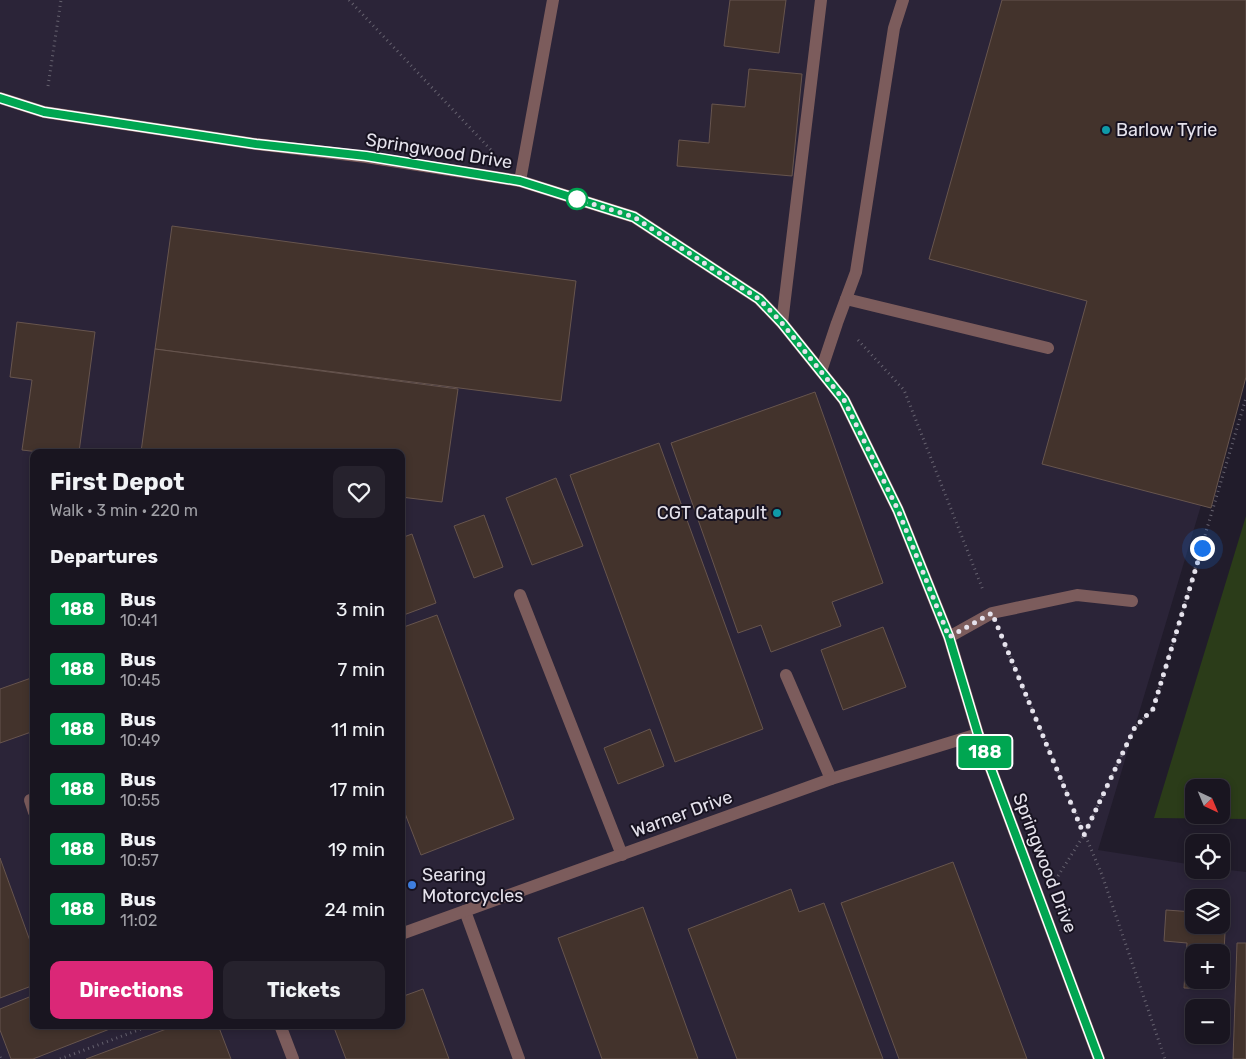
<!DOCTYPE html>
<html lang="en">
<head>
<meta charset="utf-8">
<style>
	:root { --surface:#191520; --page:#26222d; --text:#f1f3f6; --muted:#9f9fa5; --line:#37343e; --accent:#db2777 }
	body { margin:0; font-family:Rubik,sans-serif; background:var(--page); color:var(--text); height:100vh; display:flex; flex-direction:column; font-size:19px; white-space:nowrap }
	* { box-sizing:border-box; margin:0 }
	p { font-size:16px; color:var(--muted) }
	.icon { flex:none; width:28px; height:28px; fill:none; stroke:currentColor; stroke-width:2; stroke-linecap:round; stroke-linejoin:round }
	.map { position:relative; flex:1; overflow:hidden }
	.drawer { position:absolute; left:30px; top:449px; width:375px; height:580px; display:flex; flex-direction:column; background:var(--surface); border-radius:10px; box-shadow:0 2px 8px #0003,0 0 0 1px var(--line) }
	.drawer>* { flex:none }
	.badge { padding:0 10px; border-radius:4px; font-size:18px; line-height:32px }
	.needle { width:32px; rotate:136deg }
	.fabs { position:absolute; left:1185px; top:779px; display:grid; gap:10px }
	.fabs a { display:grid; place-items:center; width:45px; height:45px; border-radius:10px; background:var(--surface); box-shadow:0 2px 8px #0003,0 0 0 1px var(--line); font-size:25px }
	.you { position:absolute; width:25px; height:25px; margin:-12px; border:4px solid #fff; border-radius:50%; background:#1a73e8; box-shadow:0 0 0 8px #1a73e833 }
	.map>.badge { position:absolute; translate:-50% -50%; box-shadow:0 0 0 2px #fff }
	h2 { padding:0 20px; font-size:19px; line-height:45px }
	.round { display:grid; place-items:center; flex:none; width:52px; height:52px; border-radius:10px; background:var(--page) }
	.summary { display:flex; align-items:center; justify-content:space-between; height:85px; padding:0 20px }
	h1 { font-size:24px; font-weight:700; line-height:38px }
	.action { display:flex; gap:10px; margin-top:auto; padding:10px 20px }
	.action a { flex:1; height:58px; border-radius:10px; background:var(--accent); color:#fff; font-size:20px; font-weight:700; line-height:58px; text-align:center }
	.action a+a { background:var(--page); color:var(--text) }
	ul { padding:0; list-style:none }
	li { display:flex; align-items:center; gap:15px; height:60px; padding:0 20px }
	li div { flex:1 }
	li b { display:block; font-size:19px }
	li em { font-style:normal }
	li .badge { min-width:55px; font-weight:700; text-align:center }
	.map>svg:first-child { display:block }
	.built { fill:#2b2438; fill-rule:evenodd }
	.green { fill:#2b3c19; fill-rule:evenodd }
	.building { fill:#43332c; stroke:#67554e; fill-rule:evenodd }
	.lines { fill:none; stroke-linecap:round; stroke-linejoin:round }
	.path { stroke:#66626f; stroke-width:3; stroke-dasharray:1 4; stroke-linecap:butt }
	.service { stroke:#7c5c5c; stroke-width:12 }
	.minor { stroke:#7c5c5c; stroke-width:12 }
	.tertiary { stroke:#7c5c5c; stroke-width:12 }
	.line-casing { stroke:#fff; stroke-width:11 }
	.line { stroke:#00a651; stroke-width:8 }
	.walk { stroke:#e5e2ec; stroke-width:5; stroke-dasharray:0 9 }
	.culture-dot { fill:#0f9aa8; stroke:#181321; stroke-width:2 }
	.stop-dot { fill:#fff; stroke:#00a651; stroke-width:2.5 }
	.shop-dot { fill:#3f7fe0; stroke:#181321; stroke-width:2 }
	.labels { text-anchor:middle; stroke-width:4; stroke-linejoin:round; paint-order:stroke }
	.poi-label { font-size:18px; fill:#e5e2ec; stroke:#181321; text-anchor:start }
	.street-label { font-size:18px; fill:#e5e2ec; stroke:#181321 }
</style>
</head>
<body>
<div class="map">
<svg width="1246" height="1059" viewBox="0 0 1246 1059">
	<rect width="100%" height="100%" fill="#211c2b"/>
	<path class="built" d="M0,0H1246V355L1098,850L1194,865V870H1221V869L1246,872V1059H0ZM34,452H401V1025H34ZM1194,898H1221V925H1194ZM1194,952H1221V980H1194ZM1194,1008H1221V1035H1194Z"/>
	<path class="green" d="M1246,516V819L1154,818ZM1194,788H1221V815H1194Z"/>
	<g class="building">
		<polygon points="730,0 786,0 779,53 724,46"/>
		<polygon points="1002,0 1246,0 1246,377 1211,508 1042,464 1087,301 929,259"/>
		<polygon points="749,69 802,74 792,176 677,166 679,140 709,143 712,104 745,107"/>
		<polygon points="172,226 576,281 561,401 155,349"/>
		<polygon points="17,322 95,332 79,452 39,452 22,450 32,380 10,377"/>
		<polygon points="155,349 458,389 442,502 401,497 401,452 141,452"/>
		<polygon points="815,392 883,583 832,602 841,626 771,652 761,625 738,633 671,443"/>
		<polygon points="659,443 763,729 675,762 570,475"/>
		<polygon points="556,478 583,546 532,565 506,498"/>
		<polygon points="484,515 503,567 474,578 454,526"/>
		<polygon points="412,534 436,603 401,616 401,538"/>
		<polygon points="437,615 514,819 421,855 401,803 401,628"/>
		<polygon points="883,627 906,687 843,710 821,650"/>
		<polygon points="34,677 34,731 0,743 0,689"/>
		<polygon points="650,729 664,766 618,784 604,748"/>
		<polygon points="0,858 34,952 34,985 0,998"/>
		<polygon points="953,862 1027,1059 899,1059 841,903"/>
		<polygon points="791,889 799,912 824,903 883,1059 737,1059 688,929"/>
		<polygon points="643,907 698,1059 602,1059 558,938"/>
		<path d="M1166,910L1194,912V925H1221V913L1226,914L1222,989L1184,988L1187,943L1164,941ZM1194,952H1221V980H1194Z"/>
		<polygon points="1237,943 1246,943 1246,1059 1233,1059"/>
		<polygon points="423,989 449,1059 346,1059 333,1025 401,1025 401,997"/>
		<polygon points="34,995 34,1025 120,1025 33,1059 11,1059 0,1030 0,1009"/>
		<polygon points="177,1025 218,1025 231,1059 86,1059"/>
	</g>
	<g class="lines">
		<g class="path">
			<polyline points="349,0 491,150"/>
			<polyline points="48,86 61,0"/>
			<polyline points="858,340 904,390 983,590"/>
			<polyline points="1002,638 1102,875 1165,1059"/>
			<polyline points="1058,876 1084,835 1135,727 1153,709 1246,398"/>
			<polyline points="0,1057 1,1059"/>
			<polyline points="60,1059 152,1025"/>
		</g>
		<g class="service">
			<polyline points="520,181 553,0"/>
			<polyline points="846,299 1048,348"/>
			<polyline points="782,323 821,0"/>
			<polyline points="821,371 837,323 856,272 894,28 903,0"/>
			<polyline points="520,595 622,855"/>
			<polyline points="949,637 992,613 1077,595 1132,601"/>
			<polyline points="786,675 831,779"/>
			<polyline points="34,799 30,800 34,812"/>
			<polyline points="465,911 519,1059"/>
			<polyline points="280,1025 293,1059"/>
		</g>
		<polyline class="minor" points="401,934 831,779 978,734"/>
		<polyline class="tertiary" points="0,98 44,112 256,144 366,157 520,181 634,217 759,299 782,323 844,400 898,510 949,637 978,734 1099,1059"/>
	</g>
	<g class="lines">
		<defs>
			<polyline id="line" points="0,98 44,112 256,144 366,156 520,181 634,217 759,299 782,323 844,400 898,510 949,637 978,734 1099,1059"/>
		</defs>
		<use href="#line" class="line-casing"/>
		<use href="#line" class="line"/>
		<polyline class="walk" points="577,199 634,217 759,299 782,323 844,400 898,510 949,637 992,613 1084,835 1135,727 1153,709 1202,548"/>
	</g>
	<g class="culture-dot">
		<circle cx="1106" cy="130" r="5"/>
		<circle cx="777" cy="513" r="5"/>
	</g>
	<circle class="stop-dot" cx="577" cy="199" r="10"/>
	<circle class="shop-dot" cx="412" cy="885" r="5"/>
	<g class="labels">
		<g class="poi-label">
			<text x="1116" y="136">Barlow Tyrie</text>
			<text x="767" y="519" text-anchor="end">CGT Catapult</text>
			<text x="422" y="881">Searing<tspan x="422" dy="21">Motorcycles</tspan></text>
		</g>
		<g class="street-label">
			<text transform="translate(439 151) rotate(9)" y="6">Springwood Drive</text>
			<text transform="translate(682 814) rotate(-20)" y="6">Warner Drive</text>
			<text transform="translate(1045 863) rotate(69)" y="6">Springwood Drive</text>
		</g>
	</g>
</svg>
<div class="fabs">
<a><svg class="needle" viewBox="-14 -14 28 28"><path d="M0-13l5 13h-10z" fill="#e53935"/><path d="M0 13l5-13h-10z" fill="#9f9fa5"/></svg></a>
<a><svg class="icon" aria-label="locate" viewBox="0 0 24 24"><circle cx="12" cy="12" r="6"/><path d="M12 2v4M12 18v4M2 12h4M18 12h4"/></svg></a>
<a><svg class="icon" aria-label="layers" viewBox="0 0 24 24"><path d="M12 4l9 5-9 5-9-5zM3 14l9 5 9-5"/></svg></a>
<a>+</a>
<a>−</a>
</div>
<div class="you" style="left:1202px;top:548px"></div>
<b class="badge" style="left:985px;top:752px;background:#00a651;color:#fff">188</b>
<section class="drawer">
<div class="summary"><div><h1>First Depot</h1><p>Walk · 3 min · 220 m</p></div><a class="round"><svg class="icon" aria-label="heart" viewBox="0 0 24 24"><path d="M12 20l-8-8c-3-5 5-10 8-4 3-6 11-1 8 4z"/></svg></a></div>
<h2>Departures</h2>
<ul>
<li><span class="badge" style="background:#00a651;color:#fff">188</span><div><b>Bus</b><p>10:41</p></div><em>3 min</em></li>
<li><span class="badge" style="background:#00a651;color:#fff">188</span><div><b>Bus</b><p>10:45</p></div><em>7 min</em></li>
<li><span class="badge" style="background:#00a651;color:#fff">188</span><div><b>Bus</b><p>10:49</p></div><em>11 min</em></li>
<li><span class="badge" style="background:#00a651;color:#fff">188</span><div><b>Bus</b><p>10:55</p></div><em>17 min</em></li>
<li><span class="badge" style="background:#00a651;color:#fff">188</span><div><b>Bus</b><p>10:57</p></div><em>19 min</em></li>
<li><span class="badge" style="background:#00a651;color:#fff">188</span><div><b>Bus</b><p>11:02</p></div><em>24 min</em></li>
</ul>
<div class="action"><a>Directions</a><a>Tickets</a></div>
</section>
</div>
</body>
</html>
